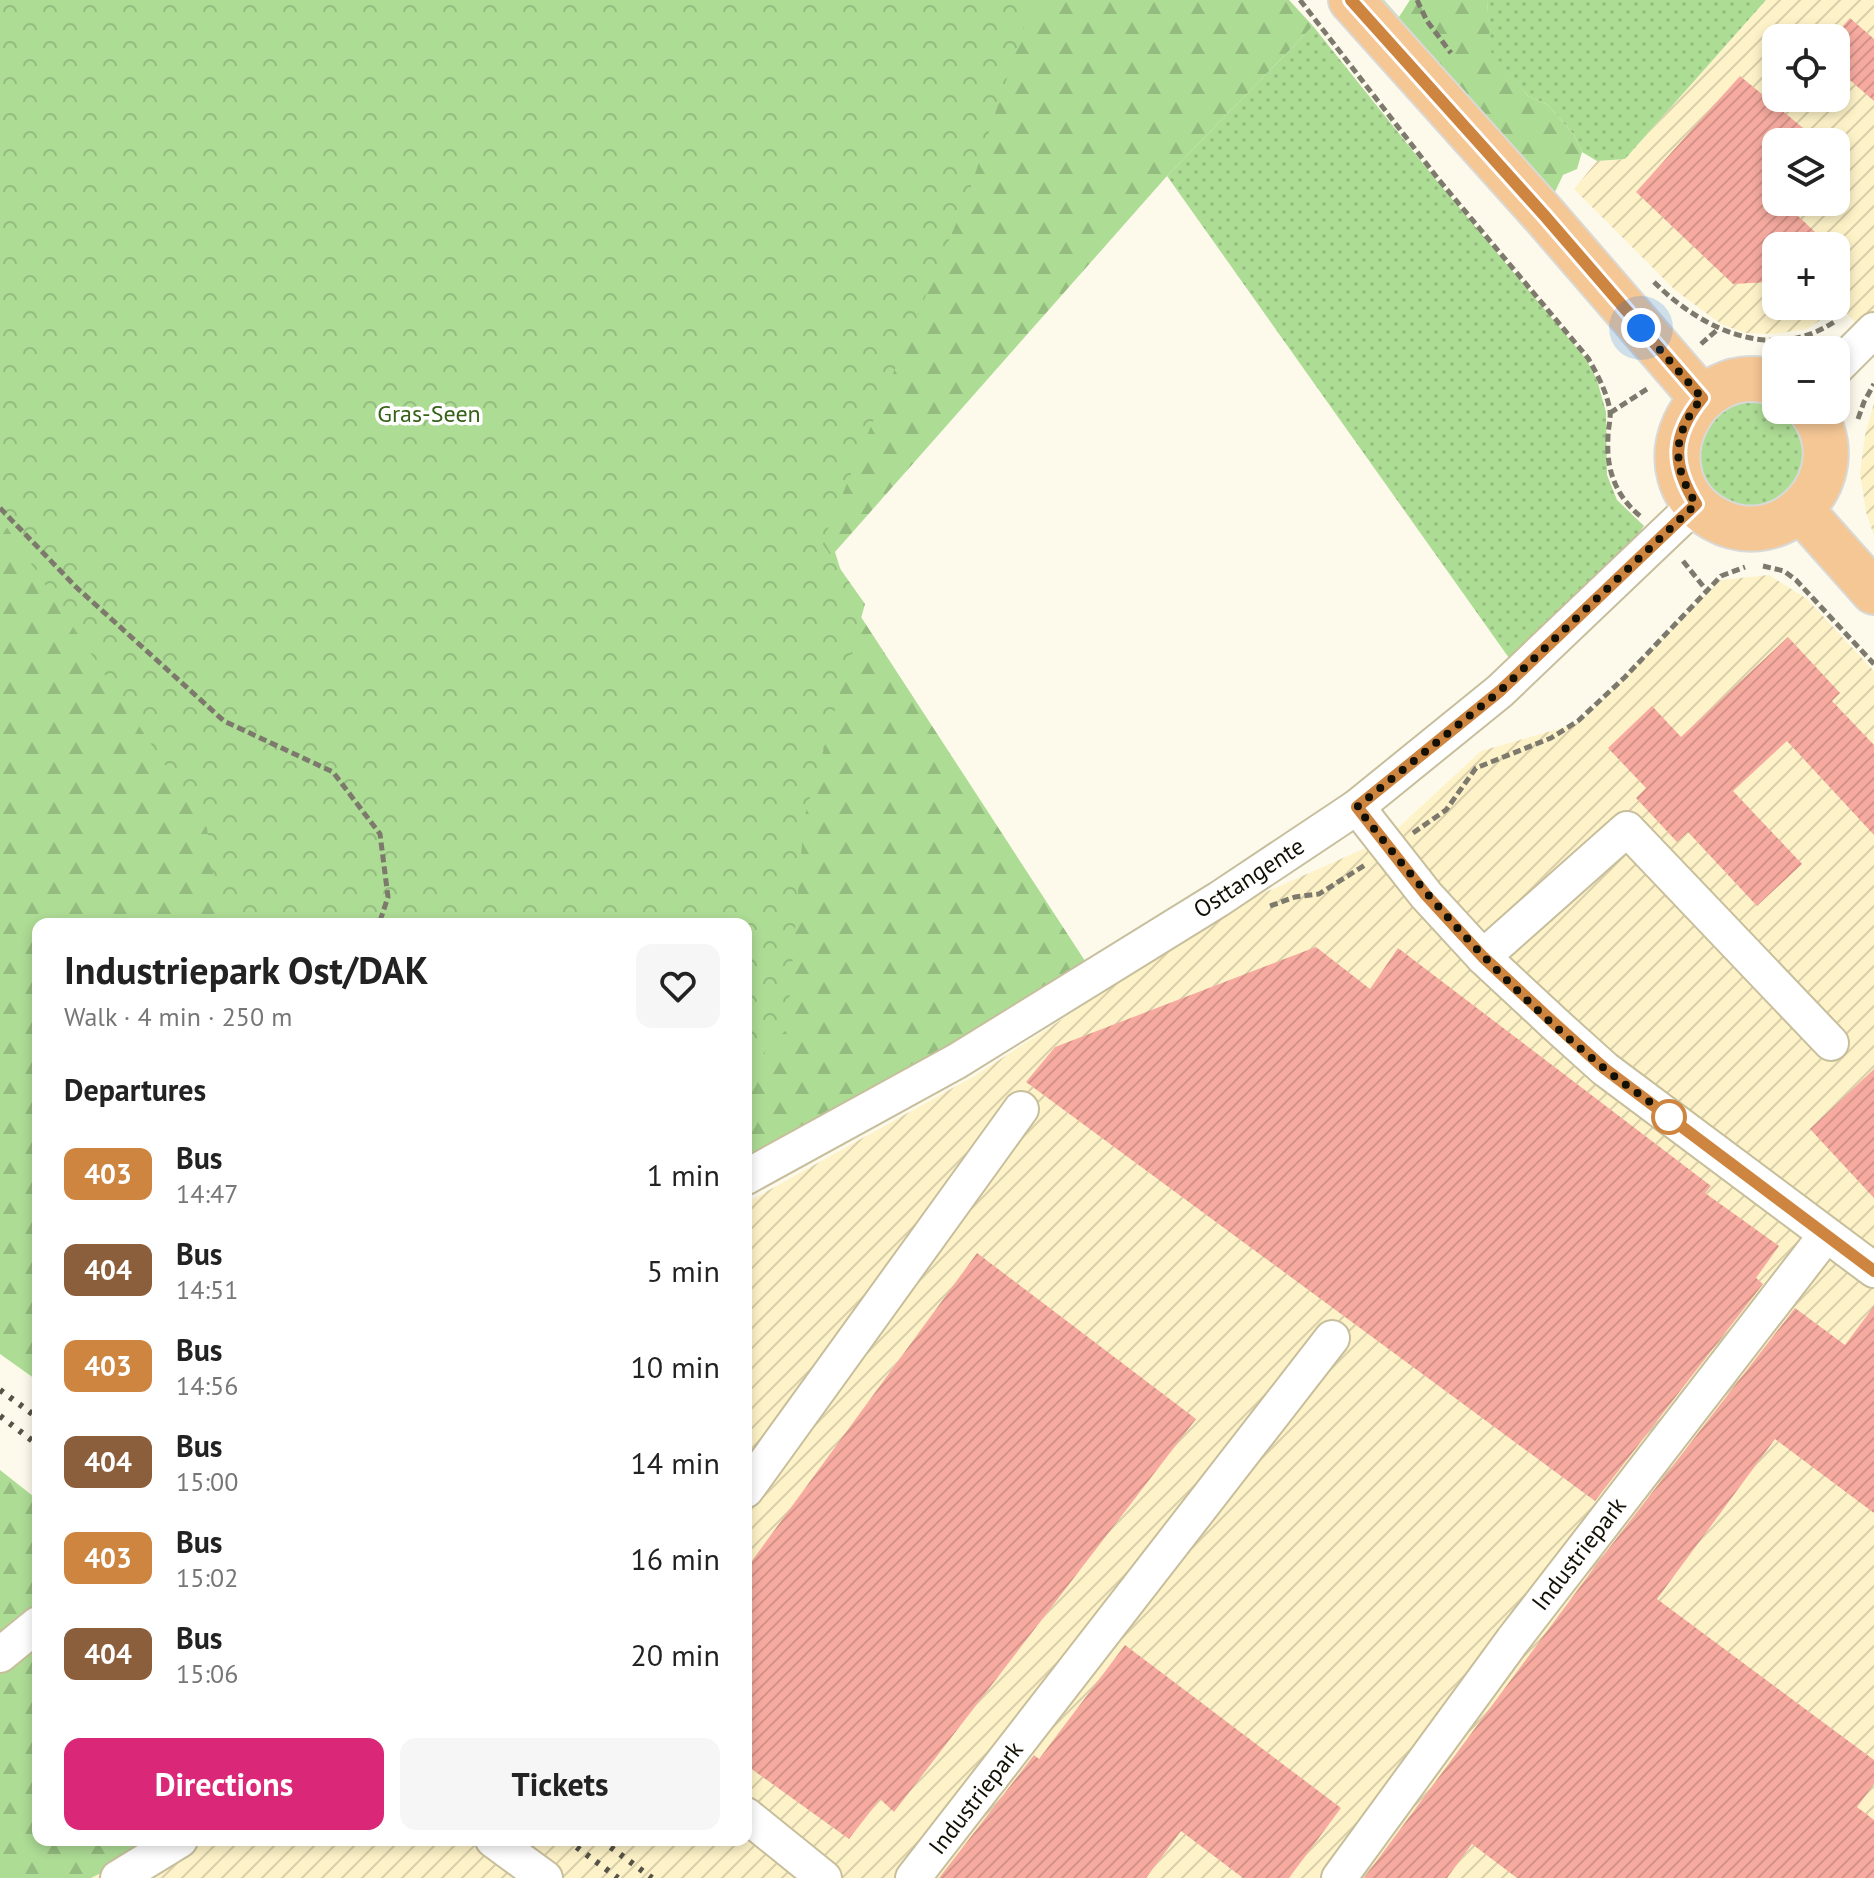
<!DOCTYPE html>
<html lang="en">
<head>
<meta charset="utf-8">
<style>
	:root { --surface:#fff; --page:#f6f6f6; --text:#222; --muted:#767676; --accent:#db2777 }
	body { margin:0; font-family:"PT Sans",sans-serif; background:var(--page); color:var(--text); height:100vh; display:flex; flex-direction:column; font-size:30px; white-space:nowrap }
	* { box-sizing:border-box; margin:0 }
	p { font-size:26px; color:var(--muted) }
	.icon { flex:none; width:44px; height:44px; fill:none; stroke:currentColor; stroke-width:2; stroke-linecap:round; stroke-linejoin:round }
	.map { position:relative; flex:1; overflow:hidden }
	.panel { position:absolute; left:32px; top:918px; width:720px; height:928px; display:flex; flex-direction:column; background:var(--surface); border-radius:16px; box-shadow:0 4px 12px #0003 }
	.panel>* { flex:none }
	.badge { padding:0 16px; border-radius:12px; font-size:28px; line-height:52px }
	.controls { position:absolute; left:1762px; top:24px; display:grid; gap:16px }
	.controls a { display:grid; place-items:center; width:88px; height:88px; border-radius:16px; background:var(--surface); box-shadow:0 4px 12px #0003; font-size:40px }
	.you { position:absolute; width:40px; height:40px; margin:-20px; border:6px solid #fff; border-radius:50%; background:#1a73e8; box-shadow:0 0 0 12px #1a73e833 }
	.map>.badge { position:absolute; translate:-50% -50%; box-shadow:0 0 0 4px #fff }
	h2 { padding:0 32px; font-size:30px; line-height:72px }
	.round { display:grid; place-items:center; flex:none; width:84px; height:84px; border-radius:16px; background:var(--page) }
	.headline { display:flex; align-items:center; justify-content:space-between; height:136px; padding:0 32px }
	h1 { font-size:38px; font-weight:800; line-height:60px }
	.primary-button { display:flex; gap:16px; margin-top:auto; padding:16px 32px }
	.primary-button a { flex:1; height:92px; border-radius:16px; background:var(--accent); color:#fff; font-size:32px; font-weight:800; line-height:92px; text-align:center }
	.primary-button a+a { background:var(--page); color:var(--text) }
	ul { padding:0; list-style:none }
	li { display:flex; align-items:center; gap:24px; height:96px; padding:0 32px }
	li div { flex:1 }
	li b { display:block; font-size:30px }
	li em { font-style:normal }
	li .badge { min-width:88px; font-weight:700; text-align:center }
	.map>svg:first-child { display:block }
	.industrial { fill:url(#industrial-furrows); fill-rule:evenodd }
	.grass { fill:url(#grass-dots) }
	.forest { fill:url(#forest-firs) }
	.park { fill:url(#park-crowns) }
	.building { fill:url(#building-hatch) }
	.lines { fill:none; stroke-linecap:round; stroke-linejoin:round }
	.minor-casing { stroke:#c7be9c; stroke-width:38 }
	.major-casing { stroke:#d9d9d7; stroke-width:48 }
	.path { stroke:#7d7a6d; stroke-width:5; stroke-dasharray:8 4; stroke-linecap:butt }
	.minor { stroke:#fff; stroke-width:34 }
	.major { stroke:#f5c795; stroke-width:44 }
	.rail { stroke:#565346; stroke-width:6; stroke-dasharray:4 8; stroke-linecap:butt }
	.line-casing { stroke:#fff; stroke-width:18 }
	.line { stroke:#cd853f; stroke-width:12 }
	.walk { stroke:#131004; stroke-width:8; stroke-dasharray:0 14.4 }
	.stop-dot { fill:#fff; stroke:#cd853f; stroke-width:4 }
	.labels { text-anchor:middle; stroke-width:7; stroke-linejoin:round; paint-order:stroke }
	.park-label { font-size:24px; fill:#356216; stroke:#fff }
	.street-label { font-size:24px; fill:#131004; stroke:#fff }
</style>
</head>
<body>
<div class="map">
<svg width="1874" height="1878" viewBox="0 0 1874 1878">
	<defs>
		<pattern id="industrial-furrows" width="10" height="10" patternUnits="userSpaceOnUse" patternTransform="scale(2)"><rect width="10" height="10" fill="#fef3c8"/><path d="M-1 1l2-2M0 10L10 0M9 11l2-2" fill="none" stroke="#d9cfaa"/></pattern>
		<pattern id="grass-dots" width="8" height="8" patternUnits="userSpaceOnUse" patternTransform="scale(2)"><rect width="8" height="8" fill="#addc95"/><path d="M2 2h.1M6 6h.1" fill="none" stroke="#94bc7f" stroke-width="1.8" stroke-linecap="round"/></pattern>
		<pattern id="forest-firs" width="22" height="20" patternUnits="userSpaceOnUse" patternTransform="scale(2)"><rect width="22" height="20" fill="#addc95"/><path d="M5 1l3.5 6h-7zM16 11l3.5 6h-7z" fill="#94bc7f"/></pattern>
		<pattern id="park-crowns" width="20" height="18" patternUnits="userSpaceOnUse" patternTransform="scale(2)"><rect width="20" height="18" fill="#addc95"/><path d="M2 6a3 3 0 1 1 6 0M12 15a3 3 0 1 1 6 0" fill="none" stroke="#94bc7f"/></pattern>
		<pattern id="building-hatch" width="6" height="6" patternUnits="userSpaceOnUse" patternTransform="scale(2)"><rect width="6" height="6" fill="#f7aba0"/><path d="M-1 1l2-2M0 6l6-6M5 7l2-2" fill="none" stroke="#d39288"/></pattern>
	</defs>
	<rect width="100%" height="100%" fill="#fdfaec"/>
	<g class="industrial">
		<path d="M1766,0H1874V342L1840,307L1807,329L1774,334L1745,333L1721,324L1675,290L1574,189L1597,161L1625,159ZM1776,38H1836V98H1776ZM1776,142H1836V202H1776ZM1776,246H1836V306H1776Z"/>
		<polygon points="1874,403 1874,536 1866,512 1860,473 1865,435"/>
		<polygon points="1769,575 1807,599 1874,671 1874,1878 91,1878 165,1840 746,1840 746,1203 976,1075 1241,903 1386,839 1481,751 1579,723 1721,580"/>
	</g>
	<g class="grass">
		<polygon points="1487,0 1766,0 1625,159 1597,161 1582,152 1574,135 1548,105 1528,96 1490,52"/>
		<polygon points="1313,26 1437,181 1586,359 1597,380 1606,412 1607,475 1617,500 1644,526 1606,579 1514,665 1167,176"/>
		<path d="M1761,400L1776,407V410H1784C1789,416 1796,422 1799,429C1833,498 1721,539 1702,472C1699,458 1697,443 1704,430C1717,406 1736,401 1761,400Z"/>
	</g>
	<g class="forest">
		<polygon points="0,0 1289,0 1313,26 1167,176 835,552 850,600 1089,967 746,1164 746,924 38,924 38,1381 0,1354"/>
		<polygon points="1351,0 1384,0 1399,17 1410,0 1487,0 1491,52 1528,96 1548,105 1574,135 1582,152 1577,169 1563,175 1544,215"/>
		<polygon points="0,1470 38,1500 38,1840 165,1840 91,1878 0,1878"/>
	</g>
	<polygon class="park" points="0,0 1033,0 968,195 822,543 865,604 804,819 787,1029 746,1071 746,924 220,924 207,828 0,517"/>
	<g class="building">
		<polygon points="1850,18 1874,39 1874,101 1836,68 1836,34"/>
		<polygon points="1740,76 1820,142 1776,142 1776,173 1766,186 1776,195 1776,202 1783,202 1815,232 1802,246 1776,246 1776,274 1769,282 1733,284 1636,192"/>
		<polygon points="1788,637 1840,693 1832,701 1874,745 1874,835 1787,741 1733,791 1802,864 1757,906 1688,832 1677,842 1636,798 1646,788 1608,748 1652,706 1681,737"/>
		<polygon points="1316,947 1370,989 1398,948 1711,1186 1705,1193 1779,1246 1756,1278 1763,1284 1595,1501 1026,1082 1055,1047"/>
		<polygon points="1874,1069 1874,1198 1810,1129"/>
		<polygon points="977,1253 1196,1419 894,1812 880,1799 849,1839 746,1765 746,1569"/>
		<polygon points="1874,1306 1874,1513 1775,1439 1657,1599 1874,1760 1874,1784 1857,1807 1874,1820 1874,1878 1517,1878 1472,1844 1447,1878 1364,1878 1599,1561 1795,1308 1845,1345"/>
		<polygon points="1125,1645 1341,1808 1289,1878 1243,1878 1181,1831 1146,1878 939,1878 1034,1755 1039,1759"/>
	</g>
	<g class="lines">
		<defs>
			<g id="minor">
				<polyline points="1836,368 1874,330"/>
				<polyline points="1357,807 1426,895 1483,957 1555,1024 1605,1069 1874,1270"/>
				<polyline points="1483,957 1627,829 1831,1043"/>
				<polyline points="746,1177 957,1061 1219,899 1357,807 1500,691 1696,504"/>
				<polyline points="746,1490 1021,1109"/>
				<polyline points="0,1655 38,1624"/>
				<polyline points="746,1815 824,1878"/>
				<polyline points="493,1840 545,1878"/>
				<polyline points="118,1878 180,1840"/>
				<polyline points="913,1878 1332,1338"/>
				<polyline points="1339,1878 1513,1640 1826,1235"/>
			</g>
			<g id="major">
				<polyline points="1351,0 1544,215 1702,398"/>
				<path d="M1776,383C1690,356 1638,477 1715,519C1784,557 1858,474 1811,410"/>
				<polyline points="1801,510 1874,592"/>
			</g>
		</defs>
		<use href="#minor" class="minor-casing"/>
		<use href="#major" class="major-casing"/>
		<g class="path">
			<path d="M1300,0L1439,180L1588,358C1597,374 1607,392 1610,411C1611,419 1608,428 1608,437C1606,469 1615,495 1640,516"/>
			<polyline points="1417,0 1427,21 1451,53"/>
			<path d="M1654,282C1701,329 1772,363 1834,322"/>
			<polyline points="1701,344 1718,329"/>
			<polyline points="1610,413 1647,389"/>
			<polyline points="1858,419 1864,402 1874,384"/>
			<polyline points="0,508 76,587 224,721 333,772 380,834 388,897 379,924"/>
			<polyline points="1683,561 1707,591"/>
			<polyline points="1763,566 1784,571 1796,580 1874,664"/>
			<polyline points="1413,833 1446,810 1476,768 1551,738 1578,721 1625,677 1721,576 1745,567"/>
			<polyline points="1270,906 1295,897 1319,894 1365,865"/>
		</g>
		<use href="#minor" class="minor"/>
		<use href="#major" class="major"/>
		<g class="rail">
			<polyline points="0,1390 38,1418"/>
			<polyline points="0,1416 38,1445"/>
			<polyline points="567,1840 618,1878"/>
			<polyline points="601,1840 652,1878"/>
		</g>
	</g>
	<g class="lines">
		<defs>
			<path id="line" d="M1351,0L1544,215L1702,398C1672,435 1671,464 1696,504L1500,691L1357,807L1426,895L1483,957L1555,1024L1605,1069L1874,1271"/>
		</defs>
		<use href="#line" class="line-casing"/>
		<use href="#line" class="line"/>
		<path class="walk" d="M1641,328L1702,398C1672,435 1671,464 1696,504L1500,691L1357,807C1431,903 1511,993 1605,1069C1626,1086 1649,1100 1669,1117"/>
	</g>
	<circle class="stop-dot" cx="1669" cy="1117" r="16"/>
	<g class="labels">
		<g class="park-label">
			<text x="429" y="422">Gras-Seen</text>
		</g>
		<g class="street-label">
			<text transform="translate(1249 878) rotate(-33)" y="8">Osttangente</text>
			<text transform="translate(1579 1554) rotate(-52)" y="8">Industriepark</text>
			<text transform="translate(976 1798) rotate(-52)" y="8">Industriepark</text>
		</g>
	</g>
</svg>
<div class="controls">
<a><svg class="icon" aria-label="locate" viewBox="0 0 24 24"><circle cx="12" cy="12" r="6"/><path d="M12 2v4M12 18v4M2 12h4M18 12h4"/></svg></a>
<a><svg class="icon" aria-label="layers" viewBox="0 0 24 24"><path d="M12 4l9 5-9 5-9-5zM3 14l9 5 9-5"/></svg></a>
<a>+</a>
<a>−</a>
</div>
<div class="you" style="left:1641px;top:328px"></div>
<section class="panel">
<div class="headline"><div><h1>Industriepark Ost/DAK</h1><p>Walk · 4 min · 250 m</p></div><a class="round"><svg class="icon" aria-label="heart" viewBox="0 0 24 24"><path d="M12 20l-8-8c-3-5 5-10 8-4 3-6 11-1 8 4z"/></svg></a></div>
<h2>Departures</h2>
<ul>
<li><span class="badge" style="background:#cd853f;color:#fff">403</span><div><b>Bus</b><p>14:47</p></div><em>1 min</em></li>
<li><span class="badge" style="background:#8b5e3c;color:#fff">404</span><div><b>Bus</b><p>14:51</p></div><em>5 min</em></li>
<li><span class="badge" style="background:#cd853f;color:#fff">403</span><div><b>Bus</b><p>14:56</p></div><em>10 min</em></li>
<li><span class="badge" style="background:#8b5e3c;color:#fff">404</span><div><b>Bus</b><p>15:00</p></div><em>14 min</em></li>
<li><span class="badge" style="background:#cd853f;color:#fff">403</span><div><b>Bus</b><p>15:02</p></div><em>16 min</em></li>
<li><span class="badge" style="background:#8b5e3c;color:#fff">404</span><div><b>Bus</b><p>15:06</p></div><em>20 min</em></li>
</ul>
<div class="primary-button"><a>Directions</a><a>Tickets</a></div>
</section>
</div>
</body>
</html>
